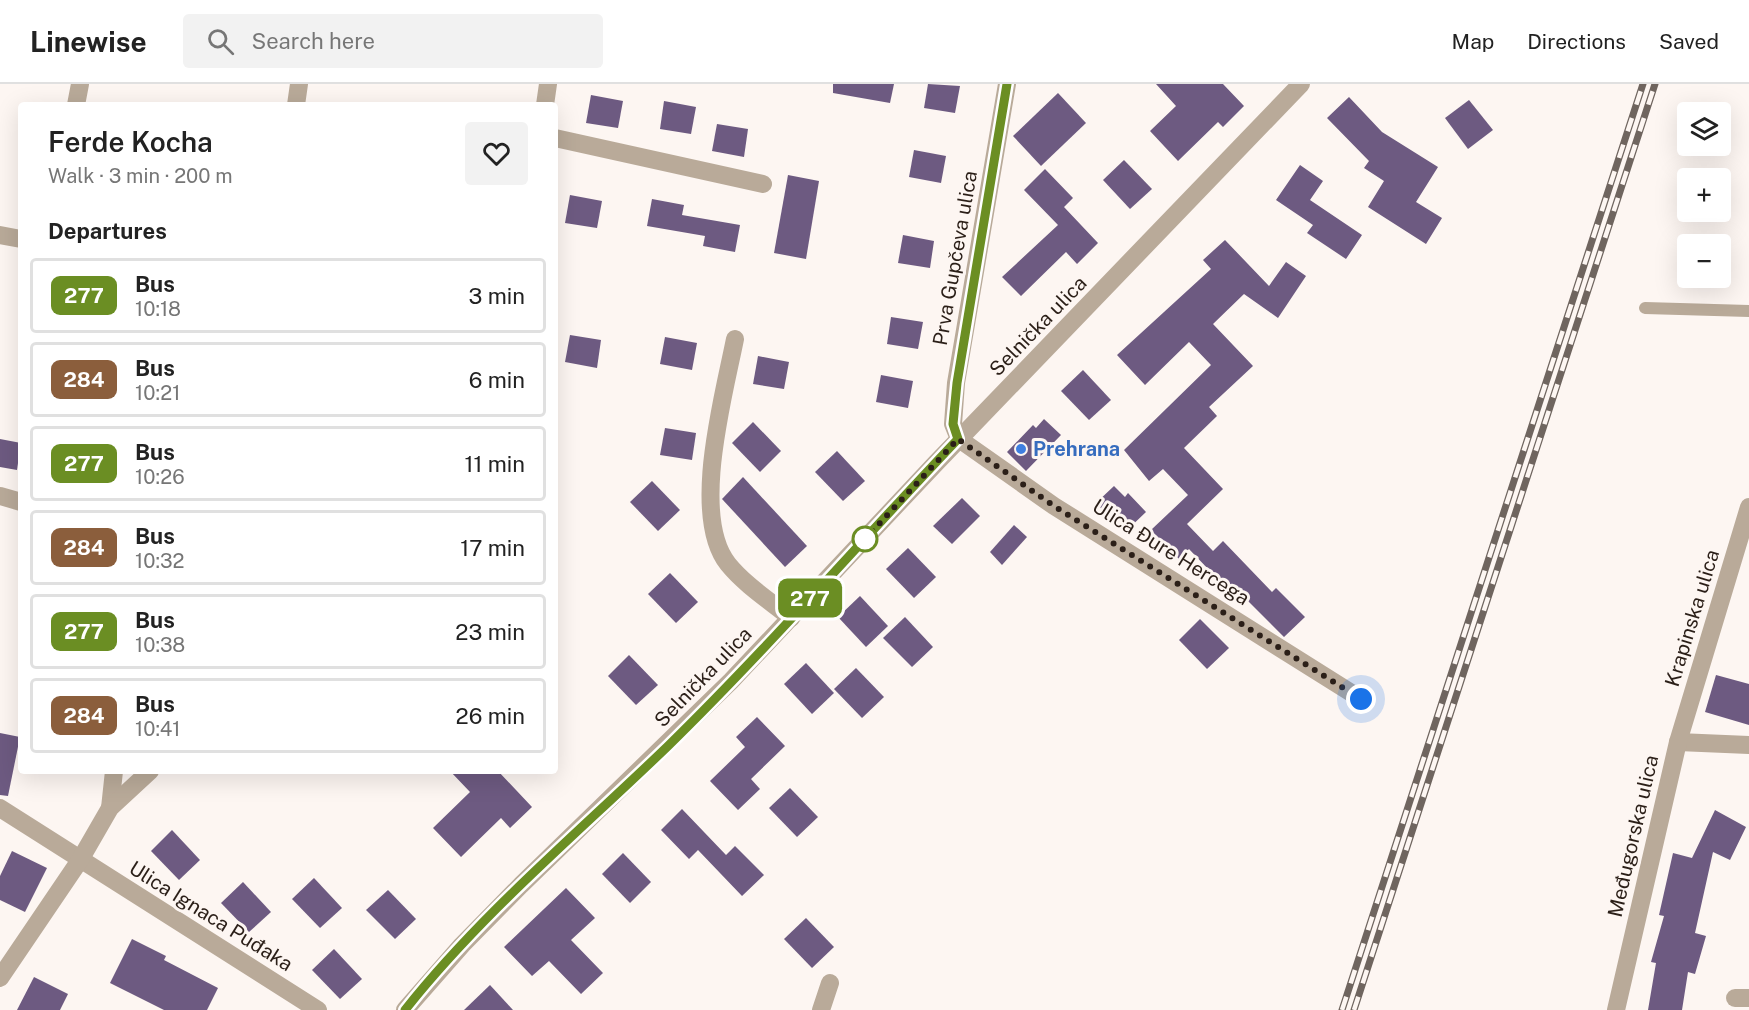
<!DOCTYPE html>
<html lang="en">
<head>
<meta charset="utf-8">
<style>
	:root { --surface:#fff; --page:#f2f2f2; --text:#222; --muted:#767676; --line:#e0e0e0 }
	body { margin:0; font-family:"Public Sans",sans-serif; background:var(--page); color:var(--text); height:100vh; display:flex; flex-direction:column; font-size:22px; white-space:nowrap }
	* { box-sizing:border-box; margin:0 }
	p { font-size:20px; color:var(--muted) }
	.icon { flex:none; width:33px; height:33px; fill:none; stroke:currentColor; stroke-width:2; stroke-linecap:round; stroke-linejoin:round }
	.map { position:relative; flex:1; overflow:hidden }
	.side { position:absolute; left:18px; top:18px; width:540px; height:672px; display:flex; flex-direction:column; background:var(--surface); border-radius:6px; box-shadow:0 6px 24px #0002 }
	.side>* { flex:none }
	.badge { padding:0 12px; border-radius:9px; font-size:21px; line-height:39px }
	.fabs { position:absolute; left:1677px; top:18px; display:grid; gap:12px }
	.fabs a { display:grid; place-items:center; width:54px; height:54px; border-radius:6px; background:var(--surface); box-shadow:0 6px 24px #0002; font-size:30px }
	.you { position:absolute; width:30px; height:30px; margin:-15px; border:4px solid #fff; border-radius:50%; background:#1a73e8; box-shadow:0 0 0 9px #1a73e833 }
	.map>.badge { position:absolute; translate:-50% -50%; box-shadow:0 0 0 3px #fff }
	h2 { padding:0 30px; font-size:22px; line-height:54px }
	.round { display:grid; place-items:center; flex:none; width:63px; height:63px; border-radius:6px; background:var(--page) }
	.head { display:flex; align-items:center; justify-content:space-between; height:102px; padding:0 30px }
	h1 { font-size:28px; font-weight:600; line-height:45px }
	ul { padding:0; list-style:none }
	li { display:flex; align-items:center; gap:18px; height:75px; margin:0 12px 9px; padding:0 18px; border:3px solid var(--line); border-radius:6px }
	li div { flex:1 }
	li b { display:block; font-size:22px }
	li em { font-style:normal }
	li .badge { min-width:66px; font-weight:700; text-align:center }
	header { display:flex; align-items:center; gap:36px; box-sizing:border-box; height:84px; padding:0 30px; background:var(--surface); border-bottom:2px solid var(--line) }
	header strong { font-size:28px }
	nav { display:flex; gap:33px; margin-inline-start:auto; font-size:21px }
	.search { width:420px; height:54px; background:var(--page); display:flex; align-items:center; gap:15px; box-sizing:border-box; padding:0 21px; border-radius:6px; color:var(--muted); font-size:22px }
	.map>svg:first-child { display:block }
	.building { fill:#6d5a81 }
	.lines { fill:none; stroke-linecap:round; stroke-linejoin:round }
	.service { stroke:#b9aa99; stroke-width:12 }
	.minor { stroke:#b9aa99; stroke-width:18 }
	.tertiary { stroke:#b9aa99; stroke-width:18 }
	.rail-casing { stroke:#6f655f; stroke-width:7 }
	.rail { stroke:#fdf6f2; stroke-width:4.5; stroke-dasharray:14; stroke-linecap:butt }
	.line-casing { stroke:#fff; stroke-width:14 }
	.line { stroke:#6b8e23; stroke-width:9 }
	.walk { stroke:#2b1f18; stroke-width:6; stroke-dasharray:0 10.8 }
	.shop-dot { fill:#3f7fe0; stroke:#fdf6f2; stroke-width:2 }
	.stop-dot { fill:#fff; stroke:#6b8e23; stroke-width:3 }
	.labels { text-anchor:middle; stroke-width:6; stroke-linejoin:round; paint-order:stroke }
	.street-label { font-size:20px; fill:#2b1f18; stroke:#fdf6f2 }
	.shop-label { font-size:20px; font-weight:bold; fill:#366cbe; stroke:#fdf6f2; text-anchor:start }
</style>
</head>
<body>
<header>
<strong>Linewise</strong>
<div class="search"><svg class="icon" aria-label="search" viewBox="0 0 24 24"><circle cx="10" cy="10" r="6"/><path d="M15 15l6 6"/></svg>Search here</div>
<nav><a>Map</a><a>Directions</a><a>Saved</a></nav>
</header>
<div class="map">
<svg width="1749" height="926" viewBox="0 0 1749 926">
	<rect width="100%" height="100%" fill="#fdf6f2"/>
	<g class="building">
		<polygon points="833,0 894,0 890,19 833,9"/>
		<polygon points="928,0 960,2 955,29 924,24"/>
		<polygon points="1156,0 1223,0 1244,22 1223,43 1218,38 1178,77 1150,47 1176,22"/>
		<polygon points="1058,9 1086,39 1041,82 1013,52"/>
		<polygon points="591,11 623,17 618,44 586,39"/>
		<polygon points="1349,13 1382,48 1438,83 1416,118 1442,134 1426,160 1368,123 1384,97 1364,84 1369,77 1327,34"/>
		<polygon points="1469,16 1493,46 1468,65 1445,34"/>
		<polygon points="664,17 696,23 691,50 660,45"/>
		<polygon points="717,40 748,45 744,73 712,67"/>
		<polygon points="914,66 946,72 941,99 909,93"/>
		<polygon points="1124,76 1152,105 1130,125 1103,96"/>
		<polygon points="1300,81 1323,97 1310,116 1362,151 1346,175 1307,149 1313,141 1276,116"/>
		<polygon points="1045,85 1073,114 1064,123 1098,159 1077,180 1066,168 1021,212 1002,193 1058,141 1024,106"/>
		<polygon points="788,91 819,97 806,175 774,169"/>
		<polygon points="570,111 602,117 597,144 565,139"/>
		<polygon points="652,115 684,121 682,131 740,141 735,168 703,162 705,152 647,142"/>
		<polygon points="903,151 934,157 930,184 898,179"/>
		<polygon points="1225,156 1269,202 1286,178 1306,192 1278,234 1244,210 1213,240 1253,282 1209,323 1217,332 1184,364 1223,405 1187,440 1213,467 1223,457 1272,508 1276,504 1305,533 1284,553 1234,503 1229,507 1189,465 1179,475 1151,446 1188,411 1163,385 1149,397 1124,366 1211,281 1189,258 1145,301 1117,271 1211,185 1203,176"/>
		<polygon points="891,233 923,238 918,265 887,260"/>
		<polygon points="570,251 601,256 597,284 565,278"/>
		<polygon points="665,253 697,259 692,286 660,280"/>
		<polygon points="758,272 789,278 784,305 753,300"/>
		<polygon points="1083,286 1111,316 1089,336 1061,307"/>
		<polygon points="881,291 913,297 908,324 876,318"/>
		<polygon points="1044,335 1061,351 1026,387 1007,368 1033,341 1036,344"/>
		<polygon points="753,338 781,367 760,388 732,359"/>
		<polygon points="665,344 696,349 692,376 660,371"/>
		<polygon points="0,355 21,359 17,386 0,383"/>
		<polygon points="837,367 865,397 843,417 815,388"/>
		<polygon points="743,393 807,462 785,483 722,415"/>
		<polygon points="652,397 680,426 658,447 630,418"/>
		<polygon points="1114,402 1125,413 1128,409 1146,428 1124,449 1096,419"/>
		<polygon points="962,414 980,432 952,460 933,442"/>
		<polygon points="1014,441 1027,453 1002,481 990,468"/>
		<polygon points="908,464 936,493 914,514 886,485"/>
		<polygon points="670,489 698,518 676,539 648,510"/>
		<polygon points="860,512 888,542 866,563 838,533"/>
		<polygon points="905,533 933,563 912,583 883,554"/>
		<polygon points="1200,535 1229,564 1207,585 1179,556"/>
		<polygon points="629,571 658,601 636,621 608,592"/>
		<polygon points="806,579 834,609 812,630 784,600"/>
		<polygon points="856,584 884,613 862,634 834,605"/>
		<polygon points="1716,591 1749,600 1749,641 1705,628"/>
		<polygon points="757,633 785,662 751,695 760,705 738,726 710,697 745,663 736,653"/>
		<polygon points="0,649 20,653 8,712 0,711"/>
		<polygon points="450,687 498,687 532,723 510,744 501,734 461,773 433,744 470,708"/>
		<polygon points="790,704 818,733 797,753 769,724"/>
		<polygon points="682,725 726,771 735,762 764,791 742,812 698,766 689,775 661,746"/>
		<polygon points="1715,726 1746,743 1730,776 1713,768 1695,849 1706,852 1695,890 1688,888 1682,926 1648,926 1656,879 1651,878 1664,832 1659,831 1673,769 1692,774"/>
		<polygon points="172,746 200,776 179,796 151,767"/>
		<polygon points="12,767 47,784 25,828 0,816 0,792"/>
		<polygon points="623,769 651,798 630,819 602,790"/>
		<polygon points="314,794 342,824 320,844 292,815"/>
		<polygon points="243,798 271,828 249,848 221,819"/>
		<polygon points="566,804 595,834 571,856 603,889 581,910 549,877 532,892 504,863"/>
		<polygon points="388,806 416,835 395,855 366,826"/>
		<polygon points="806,834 834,863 812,884 784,855"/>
		<polygon points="132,855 166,872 164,876 218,904 207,926 164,926 110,899"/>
		<polygon points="334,865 362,895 340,915 312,886"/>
		<polygon points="34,893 68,910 60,926 17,926"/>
		<polygon points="490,901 513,926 464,926"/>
	</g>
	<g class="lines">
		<polyline class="service" points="1645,224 1749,227"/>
		<g class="minor">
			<polyline points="76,21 80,0"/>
			<polyline points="296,21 299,0"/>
			<polyline points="545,21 548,0"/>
			<polyline points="555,54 763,100"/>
			<polyline points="0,151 21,155"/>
			<path d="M735,255C724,311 690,432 728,480C745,501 770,517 791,534"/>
			<polyline points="959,355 1054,422 1361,615"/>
			<polyline points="0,412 21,418"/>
			<polyline points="1678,658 1749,661"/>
			<polyline points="0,724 318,926"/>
			<polyline points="110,724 114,687"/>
			<polyline points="0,894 80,776 110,724 150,687"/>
			<polyline points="1735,914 1749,914"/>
			<polyline points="821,926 830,899"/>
			<polyline points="1616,926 1678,658 1749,423"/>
		</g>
		<g class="tertiary">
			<polyline points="959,355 953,340 956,299 1007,0"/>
			<polyline points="405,926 462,861 521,801 731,597 936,379 1301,0"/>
		</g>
		<defs>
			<g id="rail">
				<polyline points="1342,926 1643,0"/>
				<polyline points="1354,926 1655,0"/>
			</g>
		</defs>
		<use href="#rail" class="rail-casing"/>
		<use href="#rail" class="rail"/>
	</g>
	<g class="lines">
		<defs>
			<path id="line" d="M405,926C482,829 579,748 668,662C768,564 861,457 958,355L953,340L957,299L1007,0"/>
		</defs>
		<use href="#line" class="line-casing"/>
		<use href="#line" class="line"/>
		<polyline class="walk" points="865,455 958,355 1054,422 1361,615"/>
	</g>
	<circle class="shop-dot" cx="1021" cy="365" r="6"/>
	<circle class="stop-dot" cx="865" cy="455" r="12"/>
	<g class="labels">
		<g class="street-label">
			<text transform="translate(955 174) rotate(-80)" y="7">Prva Gupčeva ulica</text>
			<text transform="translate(1038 242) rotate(-46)" y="7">Selnička ulica</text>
			<text transform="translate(1171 468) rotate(32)" y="7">Ulica Đure Hercega</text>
			<text transform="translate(1692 534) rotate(-73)" y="7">Krapinska ulica</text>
			<text transform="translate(703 593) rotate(-46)" y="7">Selnička ulica</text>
			<text transform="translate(1633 752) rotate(-77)" y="7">Međugorska ulica</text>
			<text transform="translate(211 832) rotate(32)" y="7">Ulica Ignaca Puđaka</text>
		</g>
		<g class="shop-label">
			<text x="1033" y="372">Prehrana</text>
		</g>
	</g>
</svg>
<div class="fabs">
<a><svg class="icon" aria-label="layers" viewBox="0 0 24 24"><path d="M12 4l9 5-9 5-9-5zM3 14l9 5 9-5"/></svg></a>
<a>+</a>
<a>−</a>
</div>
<div class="you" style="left:1361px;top:615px"></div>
<b class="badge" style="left:810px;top:514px;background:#6b8e23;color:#fff">277</b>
<section class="side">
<div class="head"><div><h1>Ferde Kocha</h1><p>Walk · 3 min · 200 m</p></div><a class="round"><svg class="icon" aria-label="heart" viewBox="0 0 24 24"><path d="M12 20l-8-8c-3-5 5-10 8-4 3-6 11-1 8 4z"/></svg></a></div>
<h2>Departures</h2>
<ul>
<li><span class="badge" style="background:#6b8e23;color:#fff">277</span><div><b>Bus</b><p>10:18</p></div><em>3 min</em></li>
<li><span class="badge" style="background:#8b5e3c;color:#fff">284</span><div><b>Bus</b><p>10:21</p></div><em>6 min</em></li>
<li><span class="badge" style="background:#6b8e23;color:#fff">277</span><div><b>Bus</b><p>10:26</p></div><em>11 min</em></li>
<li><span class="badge" style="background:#8b5e3c;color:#fff">284</span><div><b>Bus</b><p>10:32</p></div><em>17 min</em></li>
<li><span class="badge" style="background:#6b8e23;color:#fff">277</span><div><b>Bus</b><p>10:38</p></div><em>23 min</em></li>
<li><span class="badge" style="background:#8b5e3c;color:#fff">284</span><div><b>Bus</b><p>10:41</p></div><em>26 min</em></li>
</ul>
</section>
</div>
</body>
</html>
